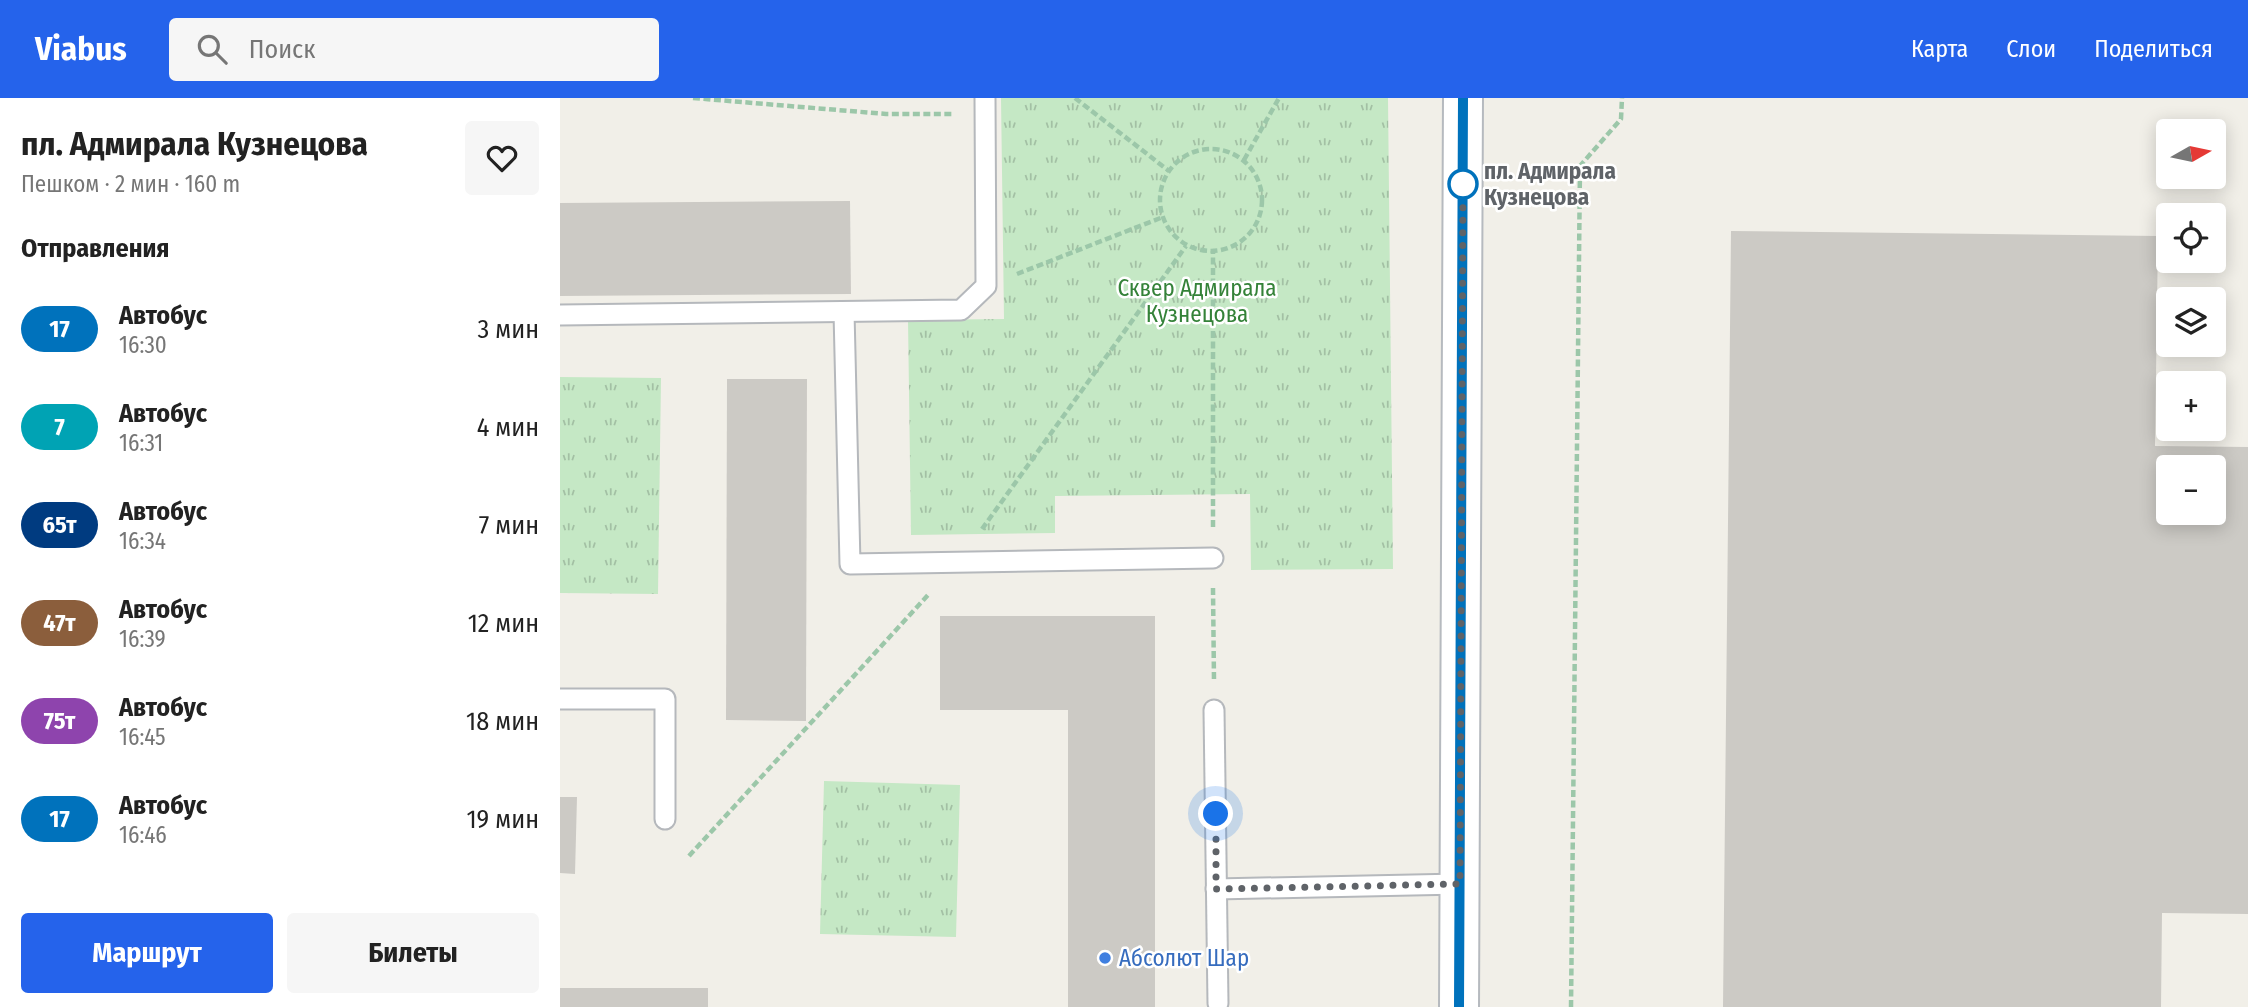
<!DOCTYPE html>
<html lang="ru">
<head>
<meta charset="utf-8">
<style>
	:root { --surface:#fff; --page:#f6f6f6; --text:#222; --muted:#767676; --accent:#2563eb }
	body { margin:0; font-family:"Fira Sans Condensed",sans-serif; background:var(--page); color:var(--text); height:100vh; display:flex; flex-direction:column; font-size:26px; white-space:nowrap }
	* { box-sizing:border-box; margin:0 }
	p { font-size:23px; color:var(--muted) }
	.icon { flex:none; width:38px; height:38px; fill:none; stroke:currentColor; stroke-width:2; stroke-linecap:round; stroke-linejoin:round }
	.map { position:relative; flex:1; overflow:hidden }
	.drawer { display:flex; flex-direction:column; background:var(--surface); width:560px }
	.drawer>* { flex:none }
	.badge { padding:0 14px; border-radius:23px; font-size:24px; line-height:46px }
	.needle { width:46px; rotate:81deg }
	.buttons { position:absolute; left:1596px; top:21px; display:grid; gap:14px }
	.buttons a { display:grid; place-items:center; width:70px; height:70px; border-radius:7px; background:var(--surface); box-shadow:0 4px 18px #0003; font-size:35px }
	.you { position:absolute; width:35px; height:35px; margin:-18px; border:5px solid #fff; border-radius:50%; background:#1a73e8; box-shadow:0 0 0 10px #1a73e833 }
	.map>.badge { position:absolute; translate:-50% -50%; box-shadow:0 0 0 4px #fff }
	h2 { padding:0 21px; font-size:26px; line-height:63px }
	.round { display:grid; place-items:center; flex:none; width:74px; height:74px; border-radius:7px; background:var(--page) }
	.headline { display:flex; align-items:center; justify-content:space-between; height:119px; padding:0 21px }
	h1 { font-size:33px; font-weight:700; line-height:52px }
	.button { display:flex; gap:14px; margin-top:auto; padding:14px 21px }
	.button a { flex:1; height:80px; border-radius:7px; background:var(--accent); color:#fff; font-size:28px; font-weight:700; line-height:80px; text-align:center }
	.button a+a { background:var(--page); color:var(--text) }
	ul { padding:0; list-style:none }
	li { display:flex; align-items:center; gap:21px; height:98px; padding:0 21px }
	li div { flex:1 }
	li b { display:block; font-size:26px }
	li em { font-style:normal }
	li .badge { min-width:77px; font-weight:700; text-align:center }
	header { display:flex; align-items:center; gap:42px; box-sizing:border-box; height:98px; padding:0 35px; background:var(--accent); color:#fff }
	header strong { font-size:33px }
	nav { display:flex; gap:38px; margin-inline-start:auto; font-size:24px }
	.search { width:490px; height:63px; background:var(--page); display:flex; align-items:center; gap:18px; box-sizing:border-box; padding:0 24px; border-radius:7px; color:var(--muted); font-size:26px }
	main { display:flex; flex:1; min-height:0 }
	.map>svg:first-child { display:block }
	.park { fill:url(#park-tufts) }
	.building { fill:#cccac5; fill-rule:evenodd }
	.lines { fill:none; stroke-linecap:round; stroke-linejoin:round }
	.lane-casing { stroke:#b5b8bc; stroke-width:23 }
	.secondary-casing { stroke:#b6babf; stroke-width:42 }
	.path { stroke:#9cc7a9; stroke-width:4.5; stroke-dasharray:7 3.5; stroke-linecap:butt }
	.lane { stroke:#fff; stroke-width:19 }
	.secondary { stroke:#fff; stroke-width:38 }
	.line-casing { stroke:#fff; stroke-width:16 }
	.line { stroke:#0072bc; stroke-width:10 }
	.walk { stroke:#5f6368; stroke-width:7; stroke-dasharray:0 12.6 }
	.stop-dot { fill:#fff; stroke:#0072bc; stroke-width:3.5 }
	.shop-dot { fill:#3f7fe0; stroke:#fff; stroke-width:2.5 }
	.labels { text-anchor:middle; stroke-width:5; stroke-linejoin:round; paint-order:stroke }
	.stop-label { font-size:23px; font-weight:bold; fill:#5f6368; stroke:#fff; text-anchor:start }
	.park-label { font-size:23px; fill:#348238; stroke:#fff }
	.shop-label { font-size:23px; fill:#366cbe; stroke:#fff; text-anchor:start }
</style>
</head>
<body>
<header>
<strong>Viabus</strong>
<div class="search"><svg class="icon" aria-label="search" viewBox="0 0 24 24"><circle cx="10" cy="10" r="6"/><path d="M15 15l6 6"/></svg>Поиск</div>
<nav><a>Карта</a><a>Слои</a><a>Поделиться</a></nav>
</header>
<main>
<section class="drawer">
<div class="headline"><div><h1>пл. Адмирала Кузнецова</h1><p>Пешком · 2 мин · 160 m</p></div><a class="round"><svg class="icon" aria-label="heart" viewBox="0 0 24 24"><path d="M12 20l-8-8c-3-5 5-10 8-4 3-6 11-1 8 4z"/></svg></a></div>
<h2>Отправления</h2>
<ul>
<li><span class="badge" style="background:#0072bc;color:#fff">17</span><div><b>Автобус</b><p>16:30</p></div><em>3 мин</em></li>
<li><span class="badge" style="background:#00a3b4;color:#fff">7</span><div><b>Автобус</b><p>16:31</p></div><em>4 мин</em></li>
<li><span class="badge" style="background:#003b80;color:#fff">65т</span><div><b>Автобус</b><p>16:34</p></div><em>7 мин</em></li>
<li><span class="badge" style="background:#8b5e3c;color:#fff">47т</span><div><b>Автобус</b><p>16:39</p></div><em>12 мин</em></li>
<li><span class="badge" style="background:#8e44ad;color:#fff">75т</span><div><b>Автобус</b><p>16:45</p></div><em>18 мин</em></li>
<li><span class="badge" style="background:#0072bc;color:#fff">17</span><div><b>Автобус</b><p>16:46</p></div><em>19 мин</em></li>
</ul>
<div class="button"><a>Маршрут</a><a>Билеты</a></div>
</section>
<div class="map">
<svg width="1688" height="909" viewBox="0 0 1688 909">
	<defs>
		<pattern id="park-tufts" width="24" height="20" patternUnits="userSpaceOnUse" patternTransform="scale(1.75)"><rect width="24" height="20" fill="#c5e8c5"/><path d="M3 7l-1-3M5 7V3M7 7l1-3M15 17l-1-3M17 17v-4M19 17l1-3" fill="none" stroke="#a3c0a4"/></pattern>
	</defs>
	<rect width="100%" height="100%" fill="#f1efe8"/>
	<g class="park">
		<polygon points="441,0 828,0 833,471 691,472 690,396 495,398 495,435 351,437 348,222 444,221"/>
		<polygon points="0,279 101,280 98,496 0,495"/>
		<polygon points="264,683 400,687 396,839 260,836"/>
	</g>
	<g class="building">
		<polygon points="290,103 291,196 0,198 0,105"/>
		<path d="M1171,133L1598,138L1595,348L1688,349V816L1602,815L1601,909H1163ZM1608,369H1654V415H1608Z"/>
		<polygon points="167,281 247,281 246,623 166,622"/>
		<polygon points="380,518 595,518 595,909 508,909 508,612 380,612"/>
		<polygon points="0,699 17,699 15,776 0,775"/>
		<rect x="0" y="890" width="148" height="19"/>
	</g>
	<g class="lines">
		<defs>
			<g id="lane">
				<polyline points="284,214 290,466 653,460"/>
				<polyline points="0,217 401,212 426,188 425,0"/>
				<polyline points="0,601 105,601 105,721"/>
				<polyline points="654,612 658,905"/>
				<polyline points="656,791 900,786"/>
			</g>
			<polyline id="secondary" points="899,909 903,0"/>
		</defs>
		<use href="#lane" class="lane-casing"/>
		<use href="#secondary" class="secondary-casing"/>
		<g class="path">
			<polyline points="133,0 326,16 394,16"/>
			<polyline points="515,0 609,73"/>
			<circle cx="651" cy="102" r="51"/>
			<polyline points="684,62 719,0"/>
			<polyline points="457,176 603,119"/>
			<polyline points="653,429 653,153"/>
			<polyline points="422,431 626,148"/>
			<polyline points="653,490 654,583"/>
			<polyline points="129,758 368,497"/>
			<polyline points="1011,909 1020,68 1061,21 1062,0"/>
		</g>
		<use href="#lane" class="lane"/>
		<use href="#secondary" class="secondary"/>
	</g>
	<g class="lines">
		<defs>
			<polyline id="line" points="899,909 903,0"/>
		</defs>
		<use href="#line" class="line-casing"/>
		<use href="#line" class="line"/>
		<polyline class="walk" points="656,716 656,791 900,786 903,86"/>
	</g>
	<circle class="stop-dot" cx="903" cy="86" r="14"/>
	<circle class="shop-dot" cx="545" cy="860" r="7"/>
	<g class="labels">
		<g class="stop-label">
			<text x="924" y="81">пл. Адмирала<tspan x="924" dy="26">Кузнецова</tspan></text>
		</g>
		<g class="park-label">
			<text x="637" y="198">Сквер Адмирала<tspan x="637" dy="26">Кузнецова</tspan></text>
		</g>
		<g class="shop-label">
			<text x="559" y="868">Абсолют Шар</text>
		</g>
	</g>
</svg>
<div class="buttons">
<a><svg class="needle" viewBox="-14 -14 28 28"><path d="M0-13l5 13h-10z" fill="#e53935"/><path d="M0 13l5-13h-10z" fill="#767676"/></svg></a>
<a><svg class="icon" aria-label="locate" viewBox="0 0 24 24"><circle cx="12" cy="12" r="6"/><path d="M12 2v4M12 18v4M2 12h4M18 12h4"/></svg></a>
<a><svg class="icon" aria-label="layers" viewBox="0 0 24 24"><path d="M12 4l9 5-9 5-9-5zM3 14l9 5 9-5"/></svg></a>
<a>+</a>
<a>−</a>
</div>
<div class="you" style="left:656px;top:716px"></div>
</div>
</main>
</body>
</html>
